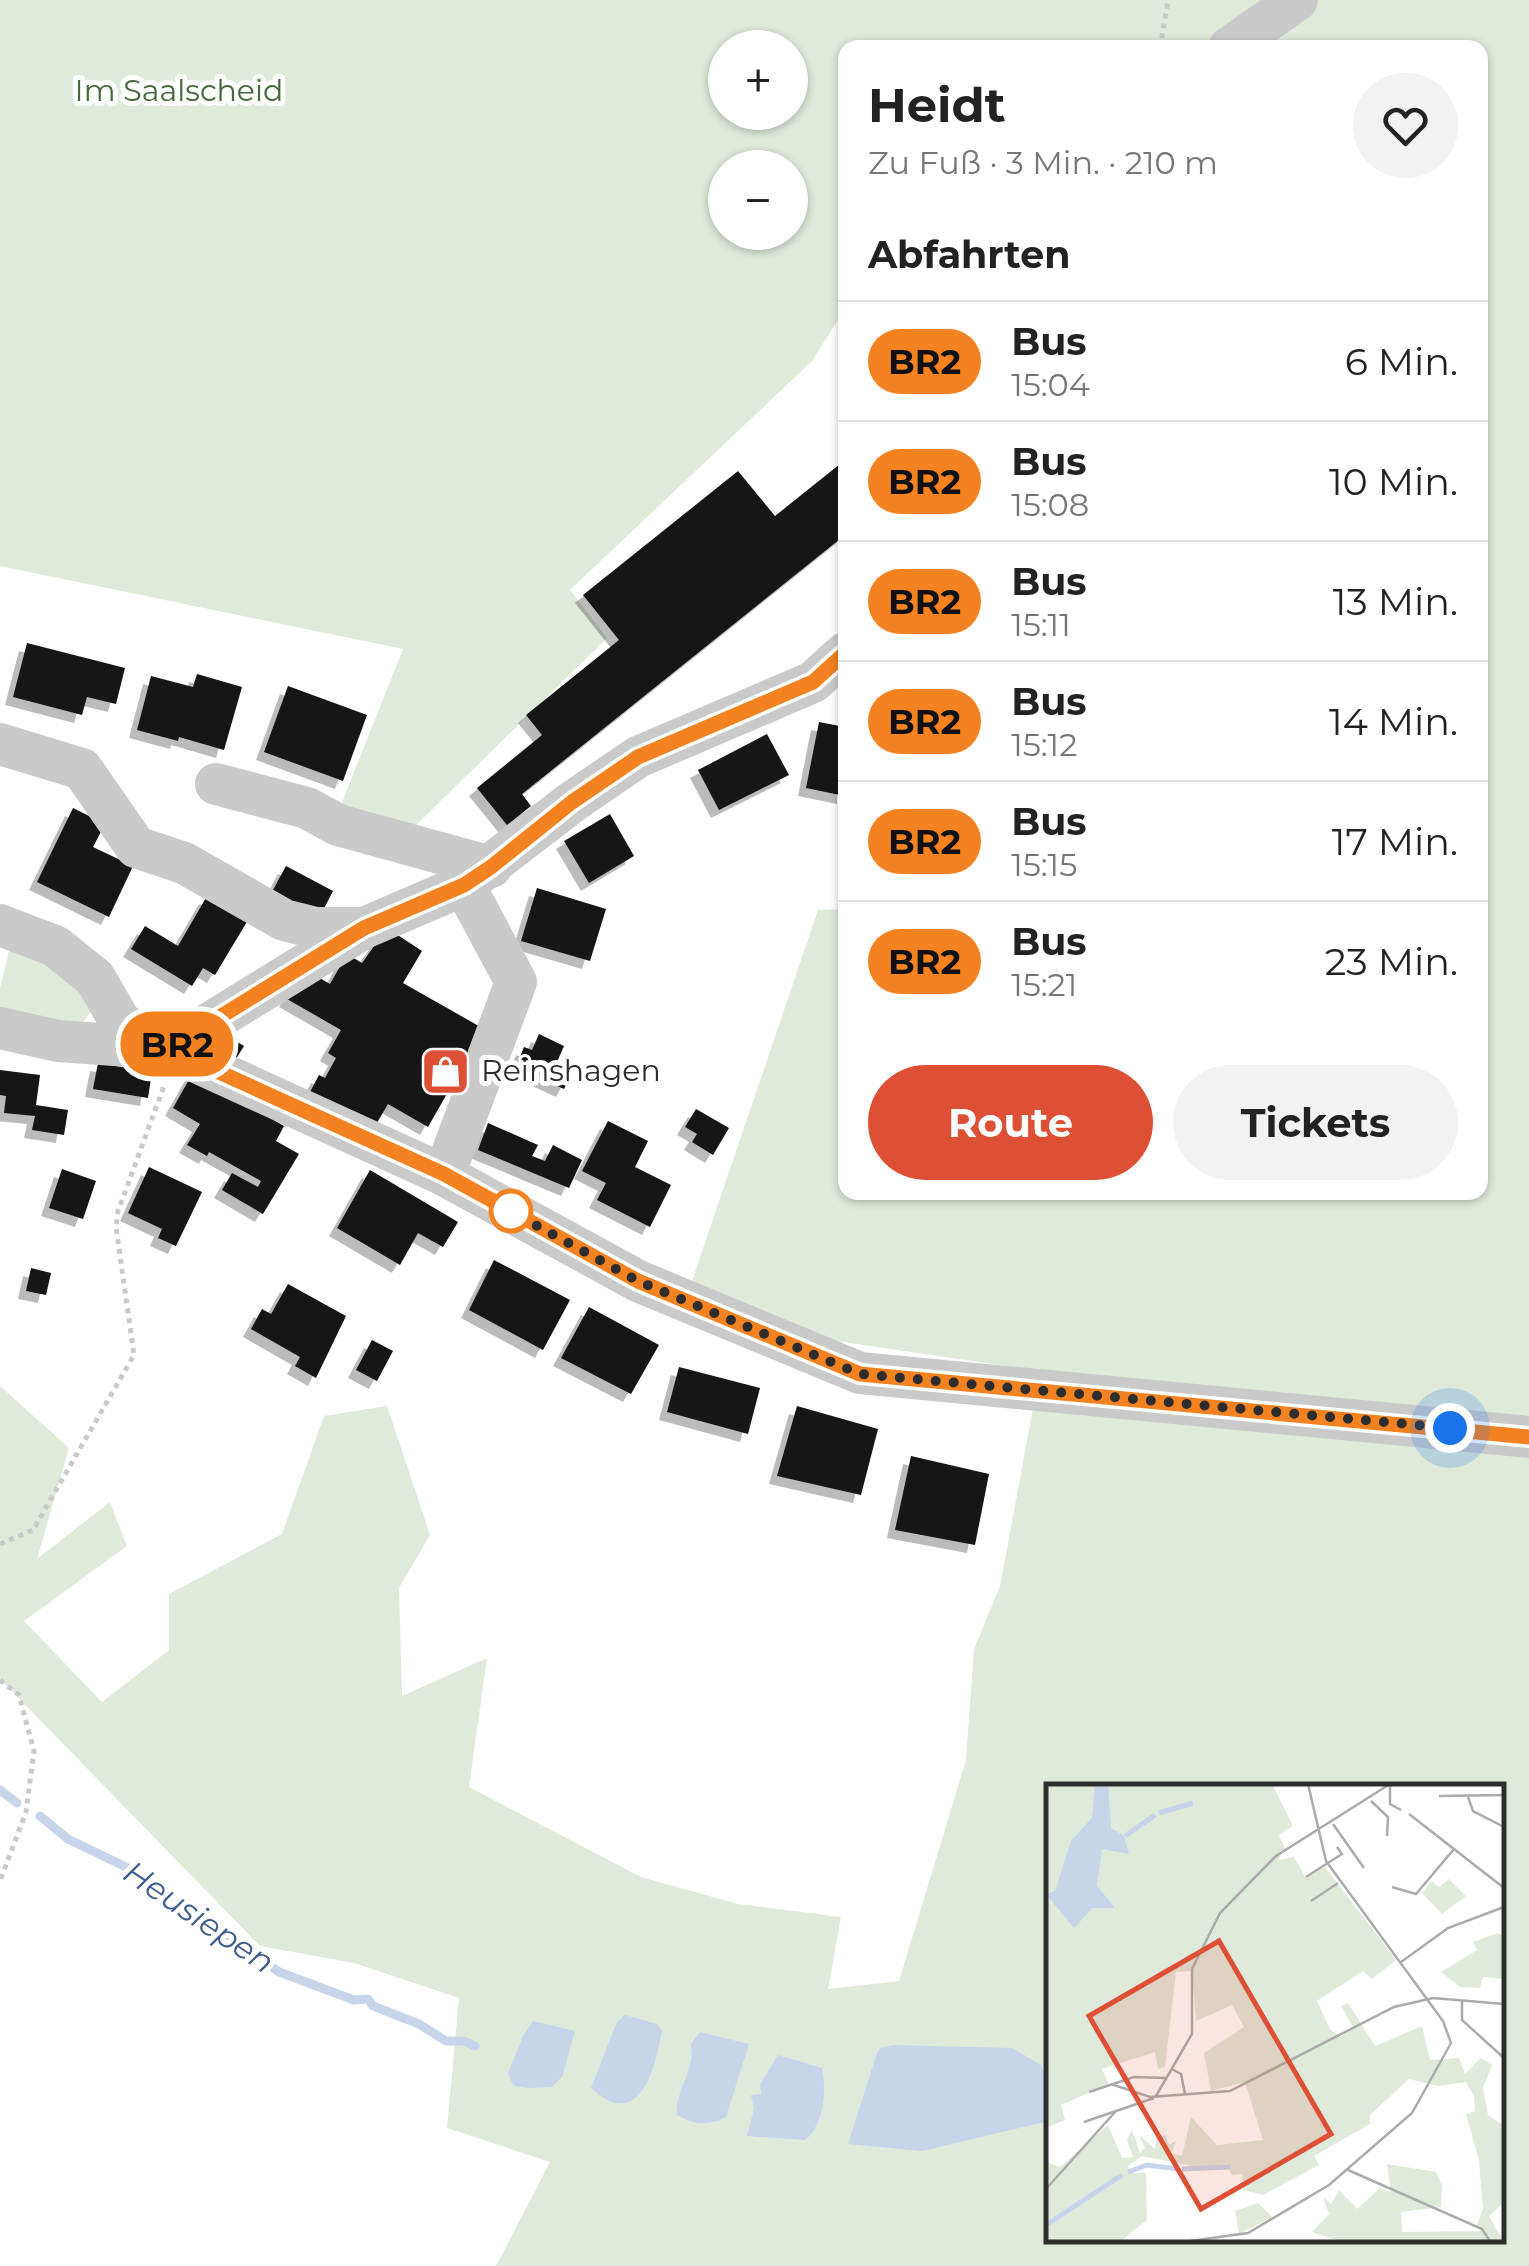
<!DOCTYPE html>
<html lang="de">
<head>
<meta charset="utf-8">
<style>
	:root { --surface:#fff; --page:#f2f2f2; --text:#222; --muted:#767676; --line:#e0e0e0; --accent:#de5035 }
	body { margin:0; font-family:Montserrat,sans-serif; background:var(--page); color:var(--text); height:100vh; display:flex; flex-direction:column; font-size:38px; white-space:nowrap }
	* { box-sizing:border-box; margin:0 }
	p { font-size:32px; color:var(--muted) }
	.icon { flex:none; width:55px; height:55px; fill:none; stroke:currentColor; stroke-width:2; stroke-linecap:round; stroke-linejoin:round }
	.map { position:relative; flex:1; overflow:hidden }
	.details { position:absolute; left:838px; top:40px; width:650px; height:1160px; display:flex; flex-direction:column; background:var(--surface); border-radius:20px; box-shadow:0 2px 8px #0004 }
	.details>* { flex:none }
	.badge { padding:0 20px; border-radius:32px; font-size:35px; line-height:65px }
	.buttons { position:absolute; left:708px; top:30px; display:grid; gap:20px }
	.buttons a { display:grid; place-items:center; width:100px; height:100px; border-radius:50%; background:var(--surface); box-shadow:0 2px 8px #0004; font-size:50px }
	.you { position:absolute; width:50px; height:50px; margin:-25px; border:8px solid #fff; border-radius:50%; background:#1a73e8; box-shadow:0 0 0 15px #1a73e833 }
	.map>.badge { position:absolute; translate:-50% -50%; box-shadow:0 0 0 5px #fff }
	h2 { padding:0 30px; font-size:38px; line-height:90px }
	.round { display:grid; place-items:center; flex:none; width:105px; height:105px; border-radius:52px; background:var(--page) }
	.overview { display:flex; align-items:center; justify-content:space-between; height:170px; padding:0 30px }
	h1 { font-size:48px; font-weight:700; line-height:75px }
	.cta { display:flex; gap:20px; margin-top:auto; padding:20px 30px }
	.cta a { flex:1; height:115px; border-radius:60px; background:var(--accent); color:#fff; font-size:40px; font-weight:700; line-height:115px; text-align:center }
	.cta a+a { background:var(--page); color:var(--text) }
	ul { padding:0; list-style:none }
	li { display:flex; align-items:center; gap:30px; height:120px; padding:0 30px; border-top:2px solid var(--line) }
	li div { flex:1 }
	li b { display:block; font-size:38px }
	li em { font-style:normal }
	li .badge { min-width:110px; font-weight:700; text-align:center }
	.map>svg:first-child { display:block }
	.green { fill:#dfeadb; fill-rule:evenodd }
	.water { fill:#c7d4ea }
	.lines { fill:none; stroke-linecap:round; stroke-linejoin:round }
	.stream { stroke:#c7d4ea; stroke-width:9 }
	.building { fill:#141414; filter:url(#shadow) }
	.path { stroke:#cacaca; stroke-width:5; stroke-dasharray:5 5; stroke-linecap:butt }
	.minor { stroke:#cacaca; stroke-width:42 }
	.line-casing { stroke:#fff; stroke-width:22 }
	.line { stroke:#f58220; stroke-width:15 }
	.walk { stroke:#2d2d2d; stroke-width:10; stroke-dasharray:0 18 }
	.stop-dot { fill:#fff; stroke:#f58220; stroke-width:5 }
	.labels { text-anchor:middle; stroke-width:10; stroke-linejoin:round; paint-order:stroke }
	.park-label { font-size:30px; fill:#46673c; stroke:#fff }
	.poi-label { font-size:30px; fill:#2d2d2d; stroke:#fff; text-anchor:start }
	.water-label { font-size:32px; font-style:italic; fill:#3e5c8b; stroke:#fff }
	.inset-river { fill:none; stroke:#c7d4ea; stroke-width:5 }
	.inset-road { fill:none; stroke:#ababab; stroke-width:2.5 }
	.view { fill:#de5035; fill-opacity:0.15; stroke:#de5035; stroke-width:5 }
	.inset-edge { fill:none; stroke:#2d2d2d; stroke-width:5 }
</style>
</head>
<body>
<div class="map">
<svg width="1529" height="2266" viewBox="0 0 1529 2266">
	<defs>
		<filter id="shadow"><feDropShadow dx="-8" dy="8" stdDeviation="0" flood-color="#0004"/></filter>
	</defs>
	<rect width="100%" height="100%" fill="#fff"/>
	<g class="green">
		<path d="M0,0H1529V2266H496L550,2162L447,2128L459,1998L354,1963L260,1946L0,1679V1386L69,1448L37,1559L110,1502L127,1546L24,1621L102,1702L169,1650V1594L282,1534L324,1416L387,1406L430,1535L399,1588L402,1696L487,1658L469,1787L641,1877L738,1904L841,1917L828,1989L899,1981L966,1760L974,1649L1000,1586L1040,1371L836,1341L692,1281L818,910L845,909V1192H1480V48H845V309L812,361L570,590L607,638L407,834L336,817L403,649L0,566ZM725,48H790V112H725ZM725,168H790V232H725ZM1049,1786H1502V2238H1049Z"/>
		<polygon points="11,942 26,945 92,1001 90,1013 82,1024 0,1020 0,988"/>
	</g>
	<g class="water">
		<path d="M625,2015L657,2024L662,2031C655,2069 639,2133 591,2088L617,2022Z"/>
		<polygon points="533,2021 575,2031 562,2077 552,2087 527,2088 513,2085 508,2073 523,2036"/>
		<path d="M700,2032L749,2044L726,2117C710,2126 693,2125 677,2115C675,2090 696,2069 691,2044Z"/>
		<polygon points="893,2045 1012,2048 1041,2065 1049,2091 1049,2121 922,2151 848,2144 877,2053 880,2048"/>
		<path d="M778,2055L822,2068C827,2090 824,2125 805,2140L747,2136L754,2109L751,2095L761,2094L760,2085Z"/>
	</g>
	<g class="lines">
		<g class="stream">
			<polyline points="0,1790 17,1803"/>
			<polyline points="40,1816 68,1839 130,1869 163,1898 237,1942 279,1972 354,2000 368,1999 373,2006 419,2024 446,2041 464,2041 475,2046"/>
		</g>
	</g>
	<g class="building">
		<polygon points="845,460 845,535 522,794 531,806 507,825 477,788 542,735 526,715 619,640 583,595 738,471 775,516"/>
		<polygon points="27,643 125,668 116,704 87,697 82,715 13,697"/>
		<polygon points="197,674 242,687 224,750 179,737 178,741 137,730 151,676 193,687"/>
		<polygon points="288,686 367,715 343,781 264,752"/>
		<polygon points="819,722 845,727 845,796 806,788"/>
		<polygon points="767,734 789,775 719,810 698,770"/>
		<polygon points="73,808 105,824 93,847 133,866 109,917 37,882"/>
		<polygon points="610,814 634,856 589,883 564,841"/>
		<polygon points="286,866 333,891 315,926 267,901"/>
		<polygon points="537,888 606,909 590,961 521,941"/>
		<polygon points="207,896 248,920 215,975 203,968 192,986 131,949 145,926 178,946"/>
		<polygon points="387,928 422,951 403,983 484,1029 428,1127 388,1104 374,1128 310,1092 319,1075 325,1078 336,1058 328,1053 341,1030 287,999 304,969 330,984 347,954 362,963"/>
		<polygon points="213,1027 244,1046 231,1067 200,1049"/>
		<polygon points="539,1034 564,1046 557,1062 574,1070 564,1089 516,1067 524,1047 532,1050"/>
		<polygon points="98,1063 152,1072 148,1098 93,1089"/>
		<polygon points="195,1069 239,1100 284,1126 276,1141 299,1154 263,1214 222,1190 232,1173 258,1187 261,1181 209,1152 207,1156 187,1145 200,1124 173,1108"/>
		<polygon points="0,1070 40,1075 36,1105 68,1110 64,1135 32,1130 35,1116 4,1113 6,1096 0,1095"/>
		<polygon points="696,1109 729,1128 713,1155 692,1142 697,1134 685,1127"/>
		<polygon points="608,1121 648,1141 635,1167 671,1185 650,1227 597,1200 606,1183 582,1171"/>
		<polygon points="488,1123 538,1145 532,1156 545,1161 553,1145 582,1160 569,1188 478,1150"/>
		<polygon points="149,1167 202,1192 176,1246 158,1238 162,1229 128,1213"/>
		<polygon points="62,1169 96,1181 83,1219 49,1208"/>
		<polygon points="370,1170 458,1222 443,1247 418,1233 400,1265 337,1228"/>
		<polygon points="494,1260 570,1300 543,1350 469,1310"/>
		<polygon points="31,1268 51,1273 46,1295 26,1291"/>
		<polygon points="288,1284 346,1316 316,1378 295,1366 300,1357 251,1329 262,1309 271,1314"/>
		<polygon points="589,1307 659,1345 631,1394 561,1358"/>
		<polygon points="372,1340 393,1351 377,1381 356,1370"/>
		<polygon points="679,1367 760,1388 748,1434 667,1412"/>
		<polygon points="797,1406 878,1429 861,1495 777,1476"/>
		<polygon points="911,1456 989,1474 975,1545 895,1530"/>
	</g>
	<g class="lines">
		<g class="path">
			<polyline points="1160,48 1168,0"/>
			<polyline points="0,1544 33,1530 134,1355 116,1227 118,1211 164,1086"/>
			<polyline points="0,1680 19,1695 34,1751 26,1812 0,1881"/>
		</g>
		<g class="minor">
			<polyline points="1229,48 1297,0"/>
			<polyline points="0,744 82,769 136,847 184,863 284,920 316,928 364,928"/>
			<polyline points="216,784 307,808 338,825 491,867"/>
			<polyline points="0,925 55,946 95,978 121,1023 168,1049 444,1175 638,1281 860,1373 1529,1437"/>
			<polyline points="0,1028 58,1041 158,1048"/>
			<polyline points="168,1049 364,928 464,885 572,802 638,757 813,682 845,653"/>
			<polyline points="444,1175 516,982 464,885"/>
		</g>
	</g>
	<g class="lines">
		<defs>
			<polyline id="line" points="845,653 813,682 638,757 572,802 491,867 464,885 364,928 168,1049 444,1174 638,1281 860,1374 1529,1437"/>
		</defs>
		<use href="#line" class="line-casing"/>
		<use href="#line" class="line"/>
		<polyline class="walk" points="511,1211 508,1210 638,1281 860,1374 1450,1428"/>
	</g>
	<defs>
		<symbol id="shop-square" viewBox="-11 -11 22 22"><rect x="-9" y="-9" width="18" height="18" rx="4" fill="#de5035" stroke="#fff"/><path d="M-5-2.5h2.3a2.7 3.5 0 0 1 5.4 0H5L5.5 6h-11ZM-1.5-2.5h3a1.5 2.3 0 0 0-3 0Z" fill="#fff"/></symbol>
	</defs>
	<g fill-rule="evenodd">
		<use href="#shop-square" x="418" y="1044" width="55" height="55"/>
	</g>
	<circle class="stop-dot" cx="511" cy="1211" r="20"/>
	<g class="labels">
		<g class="park-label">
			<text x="179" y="101">Im Saalscheid</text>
		</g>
		<g class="poi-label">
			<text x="481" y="1081">Reinshagen</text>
		</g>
		<g class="water-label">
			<text transform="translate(199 1917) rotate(34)" y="11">Heusiepen</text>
		</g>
	</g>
	<g transform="translate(1046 1784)">
		<rect width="458" height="458" fill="#fff"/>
		<path d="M0,0H226L247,42L233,51L239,64L232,76L248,73L260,94L279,83L350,176L326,195L317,187L271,217L284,245L294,253L308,245L295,222L302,219L329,262L376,242L384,276L413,274L419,290L435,274L446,281L437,304L442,331L457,341L458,418L443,432L457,457H294L266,448L283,430L277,413L285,420L293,406L311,425L334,404L345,408L341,380L390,388L396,401L395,423L355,428L356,448L435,447L430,443L437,425L433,377L420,330L429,327L428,312L420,298L392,302L363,295L324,331V340L268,372L273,381L217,411L197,406L196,390L186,391L180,380L161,385L96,372L82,382L85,389H100L101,436L75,457H0V378L14,383L62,341L76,374L87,373L81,356L86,346L94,369L99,364L93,351L109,365L111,350L120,352L123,361L130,357L125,369L136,372L145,333L171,361L217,356L199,298L165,307L158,269L198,243L186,221L150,237L146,187L130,188L119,283L112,285L109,268L56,285L63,300L15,321L19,336L2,343L0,352ZM403,95L420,112L396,130L376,109L386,97L393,103ZM452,149L457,152V195L437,193L434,204L414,203L395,188L431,166L427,158ZM212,419L226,433L193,450L189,427Z" fill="#dfeadb"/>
		<path d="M49,0H62L65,44L78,52L83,70L56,65L51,102L69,124H46L28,144L0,110L9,107L25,57L46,34Z" fill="#c7d4ea"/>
		<path class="inset-river" d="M113,29L147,19M79,52L109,31M136,385L184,383M82,388L101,381L133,385M0,441L76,391"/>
		<path class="inset-road" d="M344,2V20L355,26M393,12L458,11M422,13L427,27L458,43M325,17L342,33L341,52M363,30L458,104M287,40L318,84M260,93L296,70L291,63M346,103L370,110L408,65M265,117L292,99M355,178L402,144L458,123M416,216V236L458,274M126,285L135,290L139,310M65,300L104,313L184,307L348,223L387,214L458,220M43,308L88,293L119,294M110,312L146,250V185L174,129L230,72L344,0M38,338L108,314M302,386L436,445L444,457M0,405L70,327M144,457L202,449L283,401L366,329L405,259L397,237L280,77L262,0"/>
		<path class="view" d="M173,157L285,350L155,425L43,232Z"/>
		<rect width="458" height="458" class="inset-edge"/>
	</g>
</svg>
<div class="buttons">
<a>+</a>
<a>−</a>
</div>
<div class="you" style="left:1450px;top:1428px"></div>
<b class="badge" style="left:177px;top:1044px;background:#f58220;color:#111">BR2</b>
<section class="details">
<div class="overview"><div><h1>Heidt</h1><p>Zu Fuß · 3 Min. · 210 m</p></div><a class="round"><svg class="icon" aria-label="heart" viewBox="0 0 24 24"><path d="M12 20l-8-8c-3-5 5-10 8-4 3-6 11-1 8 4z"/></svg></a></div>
<h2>Abfahrten</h2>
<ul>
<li><span class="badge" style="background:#f58220;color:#111">BR2</span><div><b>Bus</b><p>15:04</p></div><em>6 Min.</em></li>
<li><span class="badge" style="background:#f58220;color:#111">BR2</span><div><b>Bus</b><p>15:08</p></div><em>10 Min.</em></li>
<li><span class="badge" style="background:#f58220;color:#111">BR2</span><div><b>Bus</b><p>15:11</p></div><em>13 Min.</em></li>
<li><span class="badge" style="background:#f58220;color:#111">BR2</span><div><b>Bus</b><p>15:12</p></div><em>14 Min.</em></li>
<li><span class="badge" style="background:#f58220;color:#111">BR2</span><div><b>Bus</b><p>15:15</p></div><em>17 Min.</em></li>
<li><span class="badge" style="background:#f58220;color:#111">BR2</span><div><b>Bus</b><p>15:21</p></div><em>23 Min.</em></li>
</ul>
<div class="cta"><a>Route</a><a>Tickets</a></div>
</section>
</div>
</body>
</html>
